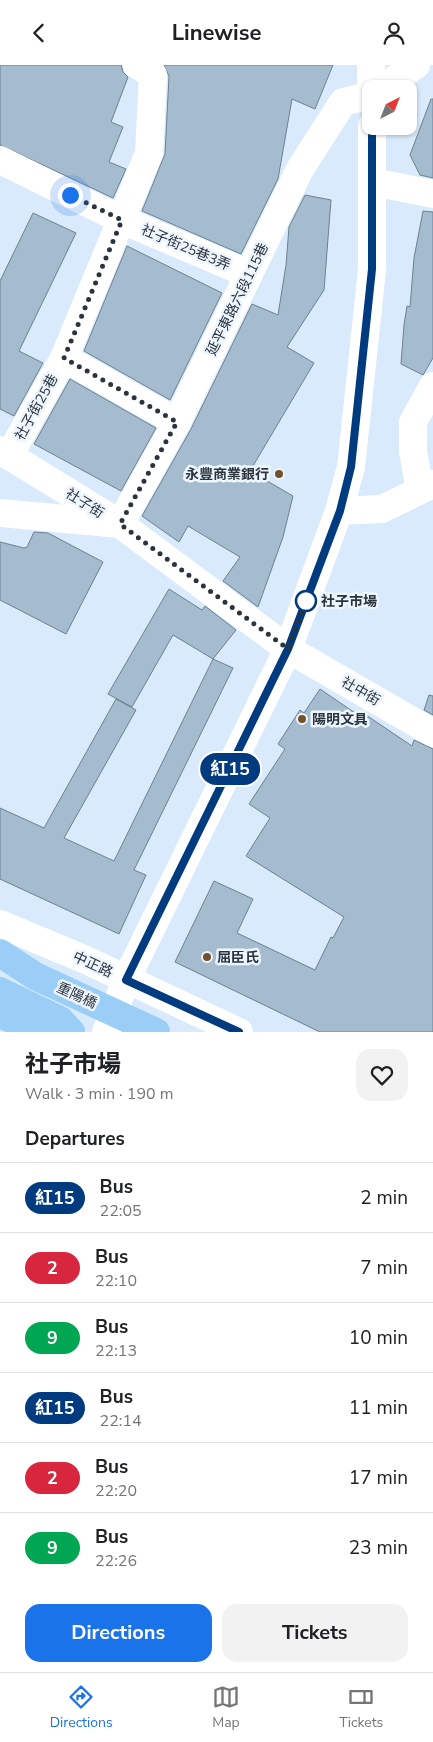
<!DOCTYPE html>
<html lang="en">
<head>
<meta charset="utf-8">
<style>
	:root { --surface:#fff; --page:#f2f2f2; --text:#202124; --muted:#757577; --line:#e0e0e0; --accent:#1a73e8 }
	body { margin:0; font-family:"Nunito Sans","Noto Sans TC",sans-serif; background:var(--page); color:var(--text); height:100vh; display:flex; flex-direction:column; font-size:19px; white-space:nowrap }
	* { box-sizing:border-box; margin:0 }
	p { font-size:16px; color:var(--muted) }
	.icon { flex:none; width:28px; height:28px; fill:none; stroke:currentColor; stroke-width:2; stroke-linecap:round; stroke-linejoin:round }
	.map { position:relative; height:967px; overflow:hidden }
	.side { display:flex; flex-direction:column; background:var(--surface); flex:1 }
	.side>* { flex:none }
	.badge { padding:0 10px; border-radius:16px; font-size:18px; line-height:32px }
	.needle { width:32px; rotate:42deg }
	.buttons { position:absolute; left:362px; top:15px; display:grid; gap:10px }
	.buttons a { display:grid; place-items:center; width:55px; height:55px; border-radius:10px; background:var(--surface); box-shadow:0 1px 4px #0004; font-size:25px }
	.you { position:absolute; width:25px; height:25px; margin:-12px; border:4px solid #fff; border-radius:50%; background:#1a73e8; box-shadow:0 0 0 8px #1a73e833 }
	.map>.badge { position:absolute; translate:-50% -50%; box-shadow:0 0 0 2px #fff }
	h2 { padding:0 25px; font-size:19px; line-height:45px }
	.round { display:grid; place-items:center; flex:none; width:52px; height:52px; border-radius:15px; background:var(--page) }
	.head { display:flex; align-items:center; justify-content:space-between; height:85px; padding:0 25px }
	h1 { font-size:24px; font-weight:700; line-height:38px }
	.action { display:flex; gap:10px; margin-top:auto; padding:10px 25px }
	.action a { flex:1; height:58px; border-radius:15px; background:var(--accent); color:#fff; font-size:20px; font-weight:700; line-height:58px; text-align:center }
	.action a+a { background:var(--page); color:var(--text) }
	ul { padding:0; list-style:none }
	li { display:flex; align-items:center; gap:15px; height:70px; padding:0 25px; border-top:1px solid var(--line) }
	li div { flex:1 }
	li b { display:block; font-size:19px }
	li em { font-style:normal }
	li .badge { min-width:55px; font-weight:700; text-align:center }
	header { display:flex; justify-content:space-between; align-items:center; height:65px; padding:0 25px; background:var(--surface); font-size:22px; font-weight:700 }
	.tabs { display:flex; justify-content:space-around; align-items:center; height:70px; border-top:1px solid var(--line); background:var(--surface); font-size:14px; color:var(--muted) }
	.tabs a { display:grid; justify-items:center; gap:2px }
	.tabs .active { color:var(--accent) }
	.map>svg:first-child { display:block }
	.building { fill:#a5bccf; stroke:#6b8092 }
	.lines { fill:none; stroke-linecap:round; stroke-linejoin:round }
	.minor { stroke:#fff; stroke-width:28 }
	.major { stroke:#9bcef7; stroke-width:28 }
	.line-casing { stroke:#fff; stroke-width:11 }
	.line { stroke:#003b80; stroke-width:8 }
	.walk { stroke:#2b343c; stroke-width:5; stroke-dasharray:0 9 }
	.poi-dot { fill:#75512b; stroke:#edf6ff; stroke-width:2 }
	.stop-dot { fill:#fff; stroke:#003b80; stroke-width:2.5 }
	.labels { text-anchor:middle; stroke-width:5; stroke-linejoin:round; paint-order:stroke }
	.street-label { font-size:14px; fill:#2b343c; stroke:#edf6ff }
	.poi-label { font-size:14px; font-weight:bold; fill:#2b343c; stroke:#edf6ff; text-anchor:start }
	.stop-label { font-size:14px; font-weight:bold; fill:#2b343c; stroke:#edf6ff; text-anchor:start }
</style>
</head>
<body>
<header><svg class="icon" aria-label="back" viewBox="0 0 24 24"><path d="M15 5l-7 7 7 7"/></svg>Linewise<svg class="icon" aria-label="person" viewBox="0 0 24 24"><circle cx="12" cy="8" r="4"/><path d="M4 21q1-7 8-7t8 7"/></svg></header>
<div class="map">
<svg width="433" height="967" viewBox="0 0 433 967">
	<rect width="100%" height="100%" fill="#d8eafb"/>
	<g class="building">
		<polygon points="0,0 121,0 123,7 128,12 111,57 123,62 109,97 126,104 113,133 0,80"/>
		<polygon points="164,0 333,0 315,44 292,34 278,114 241,189 142,146 165,89 169,11"/>
		<polygon points="431,34 433,34 433,113 420,110 410,90"/>
		<polygon points="305,130 331,135 324,225 287,282 314,298 250,406 293,431 283,472 258,542 223,516 240,492 188,461 179,477 142,451 191,364 252,239 278,250 286,200 289,162"/>
		<polygon points="423,146 433,147 433,293 423,310 401,299 404,260 407,241 410,242 414,193"/>
		<polygon points="33,148 76,168 19,286 43,298 14,351 0,344 0,216"/>
		<polygon points="127,181 222,228 170,335 84,286"/>
		<polygon points="70,314 156,363 121,426 34,379"/>
		<polygon points="34,467 48,468 103,497 66,569 0,535 0,477 24,483 27,482"/>
		<polygon points="169,524 202,545 205,541 236,565 213,594 173,570 132,642 108,629"/>
		<polygon points="213,594 233,603 134,805 146,810 119,869 0,814 0,743 44,763 116,634 136,645 64,773 114,796"/>
		<polygon points="320,624 364,654 366,650 412,681 414,675 433,684 433,967 320,967 175,897 214,816 253,834 237,868 315,905 331,872 333,873 344,852 246,791 270,753 249,739 285,684 278,679 300,645 304,648"/>
		<polygon points="429,630 433,631 433,650 424,645"/>
	</g>
	<g class="lines">
		<g class="minor">
			<polyline points="371,0 371,24"/>
			<polyline points="381,24 416,0"/>
			<polyline points="0,95 122,155 249,209"/>
			<polyline points="373,117 433,129"/>
			<polyline points="64,293 177,357"/>
			<polyline points="0,385 120,459 288,584 433,668"/>
			<polyline points="9,391 64,293 149,88 153,10 137,0"/>
			<polyline points="420,425 413,386 413,357 433,321"/>
			<polyline points="339,446 382,444 433,419"/>
			<polyline points="0,448 120,459 177,357 300,104 343,37 371,30"/>
			<polyline points="0,859 86,895 239,967"/>
			<polyline points="106,967 126,915 288,584 339,446 351,402 372,205 372,61"/>
		</g>
		<g class="major">
			<polyline points="0,888 35,911 156,967"/>
			<polyline points="0,926 60,955 71,967"/>
			<polyline points="0,949 40,967"/>
		</g>
	</g>
	<g class="lines">
		<defs>
			<polyline id="line" points="239,967 126,915 288,584 340,446 351,402 372,204 372,61"/>
		</defs>
		<use href="#line" class="line-casing"/>
		<use href="#line" class="line"/>
		<polyline class="walk" points="70,130 122,155 64,293 177,357 120,459 288,584 306,536"/>
	</g>
	<g class="poi-dot">
		<circle cx="279" cy="409" r="5"/>
		<circle cx="302" cy="654" r="5"/>
		<circle cx="207" cy="892" r="5"/>
	</g>
	<circle class="stop-dot" cx="306" cy="536" r="10"/>
	<g class="labels">
		<g class="street-label">
			<text transform="translate(186 182) rotate(23)" y="5">社子街25巷3弄</text>
			<text transform="translate(237 234) rotate(-64)" y="5">延平東路六段115巷</text>
			<text transform="translate(36 342) rotate(-61)" y="5">社子街25巷</text>
			<text transform="translate(85 438) rotate(32)" y="5">社子街</text>
			<text transform="translate(361 626) rotate(30)" y="5">社中街</text>
			<text transform="translate(93 899) rotate(25)" y="5">中正路</text>
			<text transform="translate(77 930) rotate(25)" y="5">重陽橋</text>
		</g>
		<g class="poi-label">
			<text x="269" y="414" text-anchor="end">永豐商業銀行</text>
			<text x="312" y="659">陽明文具</text>
			<text x="217" y="897">屈臣氏</text>
		</g>
		<g class="stop-label">
			<text x="321" y="541">社子市場</text>
		</g>
	</g>
</svg>
<div class="buttons">
<a><svg class="needle" viewBox="-14 -14 28 28"><path d="M0-13l5 13h-10z" fill="#e53935"/><path d="M0 13l5-13h-10z" fill="#757577"/></svg></a>
</div>
<div class="you" style="left:70px;top:130px"></div>
<b class="badge" style="left:230px;top:704px;background:#003b80;color:#fff">紅15</b>
</div>
<section class="side">
<div class="head"><div><h1>社子市場</h1><p>Walk · 3 min · 190 m</p></div><a class="round"><svg class="icon" aria-label="heart" viewBox="0 0 24 24"><path d="M12 20l-8-8c-3-5 5-10 8-4 3-6 11-1 8 4z"/></svg></a></div>
<h2>Departures</h2>
<ul>
<li><span class="badge" style="background:#003b80;color:#fff">紅15</span><div><b>Bus</b><p>22:05</p></div><em>2 min</em></li>
<li><span class="badge" style="background:#d7263d;color:#fff">2</span><div><b>Bus</b><p>22:10</p></div><em>7 min</em></li>
<li><span class="badge" style="background:#00a651;color:#fff">9</span><div><b>Bus</b><p>22:13</p></div><em>10 min</em></li>
<li><span class="badge" style="background:#003b80;color:#fff">紅15</span><div><b>Bus</b><p>22:14</p></div><em>11 min</em></li>
<li><span class="badge" style="background:#d7263d;color:#fff">2</span><div><b>Bus</b><p>22:20</p></div><em>17 min</em></li>
<li><span class="badge" style="background:#00a651;color:#fff">9</span><div><b>Bus</b><p>22:26</p></div><em>23 min</em></li>
</ul>
<div class="action"><a>Directions</a><a>Tickets</a></div>
</section>
<nav class="tabs">
<a class="active"><svg class="icon" aria-label="directions" viewBox="0 0 24 24"><path d="M12 3l9 9-9 9-9-9zM9 14v-3h6M13 9l2 2-2 2"/></svg>Directions</a>
<a><svg class="icon" aria-label="map" viewBox="0 0 24 24"><path d="M3 6l6-2 6 2 6-2v14l-6 2-6-2-6 2zM9 4v14M15 6v14"/></svg>Map</a>
<a><svg class="icon" aria-label="tickets" viewBox="0 0 24 24"><path d="M3 7h18v10H3zM15 7v10"/></svg>Tickets</a>
</nav>
</body>
</html>
